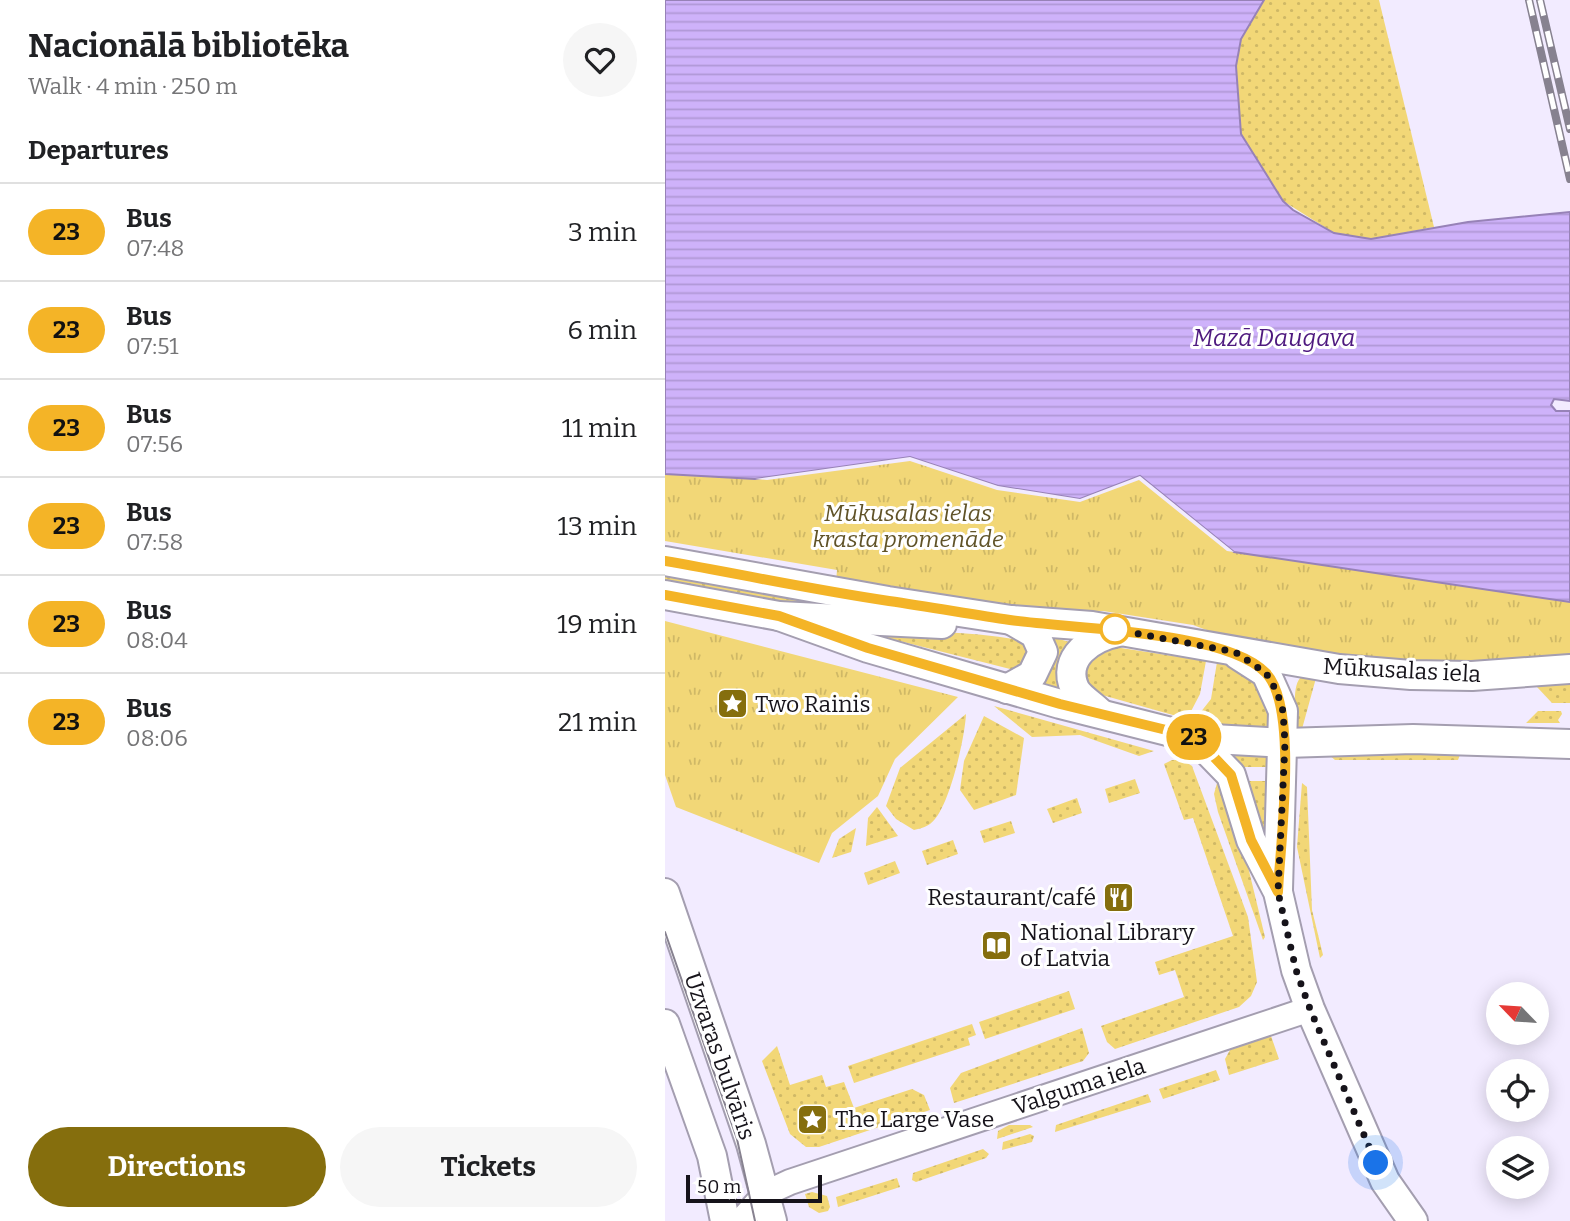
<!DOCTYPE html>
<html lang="en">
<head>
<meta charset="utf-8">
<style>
	:root { --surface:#fff; --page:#f6f6f6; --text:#202124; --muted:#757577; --line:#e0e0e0; --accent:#856e0d }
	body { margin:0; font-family:Bitter,serif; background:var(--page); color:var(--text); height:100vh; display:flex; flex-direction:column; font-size:26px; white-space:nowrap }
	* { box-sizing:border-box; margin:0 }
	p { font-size:23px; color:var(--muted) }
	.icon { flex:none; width:38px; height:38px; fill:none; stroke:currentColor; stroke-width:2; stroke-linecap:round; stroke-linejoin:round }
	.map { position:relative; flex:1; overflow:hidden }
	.details { display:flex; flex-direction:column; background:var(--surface); width:665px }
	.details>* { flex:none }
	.badge { padding:0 14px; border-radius:23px; font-size:24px; line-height:46px }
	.needle { width:46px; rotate:295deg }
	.tools { position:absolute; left:821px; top:982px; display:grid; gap:14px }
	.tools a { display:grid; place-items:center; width:63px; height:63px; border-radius:50%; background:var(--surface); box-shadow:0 4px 18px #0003; font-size:35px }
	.scale { position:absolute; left:21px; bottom:18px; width:136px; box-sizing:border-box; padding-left:7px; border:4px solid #16131a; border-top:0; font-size:19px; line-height:24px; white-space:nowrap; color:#16131a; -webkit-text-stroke:5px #fff; paint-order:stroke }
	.you { position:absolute; width:35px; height:35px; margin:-18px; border:5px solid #fff; border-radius:50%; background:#1a73e8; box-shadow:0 0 0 10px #1a73e833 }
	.map>.badge { position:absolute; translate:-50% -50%; box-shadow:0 0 0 4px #fff }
	h2 { padding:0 28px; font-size:26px; line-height:63px }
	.round { display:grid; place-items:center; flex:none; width:74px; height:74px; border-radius:37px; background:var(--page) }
	.summary { display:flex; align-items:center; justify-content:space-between; height:119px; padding:0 28px }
	h1 { font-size:33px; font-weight:700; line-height:52px }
	.action { display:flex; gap:14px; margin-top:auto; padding:14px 28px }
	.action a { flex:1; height:80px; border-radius:42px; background:var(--accent); color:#fff; font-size:28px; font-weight:700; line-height:80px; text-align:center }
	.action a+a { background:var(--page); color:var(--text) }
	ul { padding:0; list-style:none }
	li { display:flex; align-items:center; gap:21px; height:98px; padding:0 28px; border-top:2px solid var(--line) }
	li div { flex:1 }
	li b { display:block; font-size:26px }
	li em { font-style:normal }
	li .badge { min-width:77px; font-weight:700; text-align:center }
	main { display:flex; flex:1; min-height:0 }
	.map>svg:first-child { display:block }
	.grass { fill:url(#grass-dots) }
	.park { fill:url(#park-tufts) }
	.water { fill:url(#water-rules); stroke:#9782b7; stroke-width:2 }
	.pier { fill:#f2ebff }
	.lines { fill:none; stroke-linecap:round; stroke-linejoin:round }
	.tertiary-casing { stroke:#a49eb0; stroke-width:28 }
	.secondary-casing { stroke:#a49eb0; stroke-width:32 }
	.tertiary { stroke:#fff; stroke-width:24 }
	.secondary { stroke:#fff; stroke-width:28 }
	.tram { stroke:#878290; stroke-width:2 }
	.rail-casing { stroke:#878290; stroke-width:8 }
	.rail { stroke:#fff; stroke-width:5; stroke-dasharray:16; stroke-linecap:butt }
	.line-casing { stroke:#fff; stroke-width:16 }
	.line { stroke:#f4b427; stroke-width:10 }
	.walk { stroke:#16131a; stroke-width:7; stroke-dasharray:0 12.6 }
	.stop-dot { fill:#fff; stroke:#f4b427; stroke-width:3.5 }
	.labels { text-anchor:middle; stroke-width:6; stroke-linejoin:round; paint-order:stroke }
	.park-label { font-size:23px; font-style:italic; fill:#605328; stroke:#fff }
	.street-label { font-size:23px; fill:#16131a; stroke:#fff }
	.poi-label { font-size:23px; fill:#16131a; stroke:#fff; text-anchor:start }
	.water-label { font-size:24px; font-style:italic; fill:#4e197f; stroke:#fff }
</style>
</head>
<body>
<main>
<section class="details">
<div class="summary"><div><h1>Nacionālā bibliotēka</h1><p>Walk · 4 min · 250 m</p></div><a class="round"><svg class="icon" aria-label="heart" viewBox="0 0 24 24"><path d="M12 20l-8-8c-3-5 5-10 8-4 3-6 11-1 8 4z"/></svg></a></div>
<h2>Departures</h2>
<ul>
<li><span class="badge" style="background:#f4b427;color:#111">23</span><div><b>Bus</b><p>07:48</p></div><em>3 min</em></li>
<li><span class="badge" style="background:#f4b427;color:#111">23</span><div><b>Bus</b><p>07:51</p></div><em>6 min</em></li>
<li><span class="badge" style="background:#f4b427;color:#111">23</span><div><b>Bus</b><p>07:56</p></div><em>11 min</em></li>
<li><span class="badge" style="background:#f4b427;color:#111">23</span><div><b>Bus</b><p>07:58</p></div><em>13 min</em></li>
<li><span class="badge" style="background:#f4b427;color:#111">23</span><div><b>Bus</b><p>08:04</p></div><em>19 min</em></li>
<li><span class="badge" style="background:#f4b427;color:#111">23</span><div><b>Bus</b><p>08:06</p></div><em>21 min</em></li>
</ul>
<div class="action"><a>Directions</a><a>Tickets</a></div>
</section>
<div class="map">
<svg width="905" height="1221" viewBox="0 0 905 1221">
	<defs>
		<pattern id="grass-dots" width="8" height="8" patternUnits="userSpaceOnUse" patternTransform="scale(1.75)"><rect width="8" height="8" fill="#f2d777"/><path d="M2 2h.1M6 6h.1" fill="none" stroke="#cfb866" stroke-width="1.8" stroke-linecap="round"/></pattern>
		<pattern id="park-tufts" width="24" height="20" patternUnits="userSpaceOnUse" patternTransform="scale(1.75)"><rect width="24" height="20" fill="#f2d777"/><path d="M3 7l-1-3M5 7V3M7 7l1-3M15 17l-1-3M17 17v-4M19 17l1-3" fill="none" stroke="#cfb866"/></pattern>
		<pattern id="water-rules" width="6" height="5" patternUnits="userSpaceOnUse" patternTransform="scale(1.75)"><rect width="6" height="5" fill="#ceb2fa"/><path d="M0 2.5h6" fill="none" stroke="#b098d6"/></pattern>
	</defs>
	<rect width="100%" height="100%" fill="#f2ebff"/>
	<g class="grass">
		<polygon points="599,0 714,0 769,227 706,239 669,233 618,201 576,134 571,66 576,39"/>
		<polygon points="0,574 222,612 173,613 0,585"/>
		<path d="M195,631C249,632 306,630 359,641L367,656L353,671Z"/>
		<polygon points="387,637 408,643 399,694 373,688"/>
		<polygon points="443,646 541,661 535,694 522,719 430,693 421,686 420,663"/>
		<path d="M552,662C578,665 589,680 605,699L604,729L533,722L535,713L546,699Z"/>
		<path d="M637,676L651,678L637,729L631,727C631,713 626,685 637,676Z"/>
		<polygon points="905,678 905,703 887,703 872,687 844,687"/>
		<polygon points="329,706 489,751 474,756 415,735 367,737"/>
		<polygon points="873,711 896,711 897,714 893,720 895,723 861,723"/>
		<path d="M301,714C300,737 284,811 265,824C261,827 254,829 249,830L231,819L221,806L235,768Z"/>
		<polygon points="319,716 359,738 351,795 309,810 295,790 299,761"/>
		<polygon points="673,751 796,752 793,760 670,760 664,755"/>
		<polygon points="563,752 604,754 605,767 575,767"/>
		<polygon points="507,760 518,760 527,766 583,917 592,982 586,996 574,1007 450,1049 442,1042 436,1026 519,997 510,970 494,975 490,962 568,936 528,818 519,820 499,764"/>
		<polygon points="470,779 475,793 444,803 440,789"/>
		<polygon points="580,781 604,781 601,836 597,836"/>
		<polygon points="557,782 578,846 600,937 598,940 553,812 549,794 552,783"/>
		<polygon points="637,783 642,787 647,910 658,955 655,958 632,847"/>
		<polygon points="412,798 417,813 388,823 382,809"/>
		<polygon points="212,807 233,836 201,846 203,818"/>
		<polygon points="346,821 350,833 319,843 315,831"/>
		<polygon points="191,828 186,852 167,858 174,839"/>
		<polygon points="288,840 293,854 262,865 257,851"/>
		<polygon points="230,861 235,873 203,885 199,873"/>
		<polygon points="404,991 410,1009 320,1039 314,1022"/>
		<polygon points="307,1024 311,1035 303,1038 305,1045 189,1083 183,1066"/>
		<polygon points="417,1028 424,1053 418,1061 289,1103 285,1088 296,1073"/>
		<polygon points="606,1036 614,1059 564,1075 560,1059 565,1050"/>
		<polygon points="112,1046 125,1085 157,1075 161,1087 179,1082 189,1108 247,1089 259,1095 265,1110 154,1147 141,1147 125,1134 97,1061"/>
		<polygon points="551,1070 555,1080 498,1099 494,1089"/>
		<polygon points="483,1094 486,1102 390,1132 391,1125"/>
		<polygon points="344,1125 365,1125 368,1127 332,1139 333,1131"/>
		<polygon points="365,1134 369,1136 367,1142 337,1150 338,1142"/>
		<polygon points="318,1149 324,1154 321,1158 251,1182 247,1180 248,1173"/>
		<polygon points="232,1178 235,1187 173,1207 171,1197"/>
		<polygon points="147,1192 162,1196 165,1207 163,1211 154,1213 144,1207 140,1194"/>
	</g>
	<g class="park">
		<polygon points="245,457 333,486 415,499 475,476 569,552 905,602 905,655 793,663 686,659 577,643 528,625 438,611 365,610 171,582 172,570 0,541 0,474 90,479"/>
		<polygon points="0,621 293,697 230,759 213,796 167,833 154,863 11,807 0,775"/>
	</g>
	<polygon class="water" points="0,0 599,0 576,39 571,66 576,134 618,201 628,210 669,233 706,239 803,222 905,212 905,401 889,399 886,405 891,411 905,411 905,602 569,552 475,476 415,499 333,486 245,457 90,479 0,474"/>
	<polygon class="pier" points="245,457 333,486 415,499 475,476 569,552 562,551 474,480 415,502 332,490 245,461 102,480 90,479"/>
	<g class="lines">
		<defs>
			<polyline id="tertiary" points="76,1221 101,1193 125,1182 645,1009"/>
			<g id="secondary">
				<polyline points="0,561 223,601 346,620 427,626 674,669 746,675 807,676 905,669"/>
				<polyline points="0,595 114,616 277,624"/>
				<polyline points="114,616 203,648 395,704 530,738 620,743 748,739 905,744"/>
				<polyline points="573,655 601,673 618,711 613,889"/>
				<polyline points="342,689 367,675 378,652 370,634 346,620"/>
				<path d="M434,712C427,705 414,697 410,689C395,657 428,637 453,632"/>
				<polyline points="530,738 566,775 586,840 613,892 631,970 645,1009 720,1181 748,1221"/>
				<polyline points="0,893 86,1144 107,1221"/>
				<polyline points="0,1024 47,1156 60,1221"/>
			</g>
		</defs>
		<use href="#tertiary" class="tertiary-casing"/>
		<use href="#secondary" class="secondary-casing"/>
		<use href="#tertiary" class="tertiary"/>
		<use href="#secondary" class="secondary"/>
		<polyline class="tram" points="0,932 72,1139 90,1221"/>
		<defs>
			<g id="rail">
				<polyline points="864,0 905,179"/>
				<polyline points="875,0 905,129"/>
			</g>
		</defs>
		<use href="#rail" class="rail-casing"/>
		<use href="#rail" class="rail"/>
	</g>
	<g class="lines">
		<defs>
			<path id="line" d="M0,561C75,574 149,590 224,601C265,607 305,614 345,620C405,629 560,630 601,673C634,708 615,843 613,892L586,840L566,775L530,737L395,704L203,648L114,616L0,595"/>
		</defs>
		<use href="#line" class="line-casing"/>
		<use href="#line" class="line"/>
		<polyline class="walk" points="450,629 443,628 570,652 601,673 612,692 618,711 620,743 613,892 631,970 645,1009 711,1163"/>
	</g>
	<defs>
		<symbol id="sight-square" viewBox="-11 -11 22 22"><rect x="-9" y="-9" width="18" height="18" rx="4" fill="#856e0d" stroke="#fff"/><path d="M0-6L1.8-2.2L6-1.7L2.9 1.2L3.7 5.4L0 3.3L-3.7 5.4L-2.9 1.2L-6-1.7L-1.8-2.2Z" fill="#fff"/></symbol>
		<symbol id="restaurant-square" viewBox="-11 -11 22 22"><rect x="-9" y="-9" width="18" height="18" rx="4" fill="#856e0d" stroke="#fff"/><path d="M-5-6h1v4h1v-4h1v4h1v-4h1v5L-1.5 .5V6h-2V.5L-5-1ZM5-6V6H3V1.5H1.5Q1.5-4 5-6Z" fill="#fff"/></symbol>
		<symbol id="library-square" viewBox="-11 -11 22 22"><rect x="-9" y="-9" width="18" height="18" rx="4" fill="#856e0d" stroke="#fff"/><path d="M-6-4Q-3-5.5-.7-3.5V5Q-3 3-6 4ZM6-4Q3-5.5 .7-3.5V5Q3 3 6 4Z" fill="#fff"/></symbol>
	</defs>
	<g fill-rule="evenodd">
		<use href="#sight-square" x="50" y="686" width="35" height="35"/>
		<use href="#restaurant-square" x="436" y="880" width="35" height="35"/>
		<use href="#library-square" x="314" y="928" width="35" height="35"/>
		<use href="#sight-square" x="130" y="1102" width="35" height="35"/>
	</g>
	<circle class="stop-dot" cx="450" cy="629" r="14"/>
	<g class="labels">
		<g class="park-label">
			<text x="243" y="521">Mūkusalas ielas<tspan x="243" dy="26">krasta promenāde</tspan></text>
		</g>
		<g class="street-label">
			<text transform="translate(737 670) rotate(3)" y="8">Mūkusalas iela</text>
			<text transform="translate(55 1056) rotate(71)" y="8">Uzvaras bulvāris</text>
			<text transform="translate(414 1086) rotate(-18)" y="8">Valguma iela</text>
		</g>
		<g class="poi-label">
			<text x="90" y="712">Two Rainis</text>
			<text x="431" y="905" text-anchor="end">Restaurant/café</text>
			<text x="355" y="940">National Library<tspan x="355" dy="26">of Latvia</tspan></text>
			<text x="170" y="1127">The Large Vase</text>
		</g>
		<g class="water-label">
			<text x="609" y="346">Mazā Daugava</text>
		</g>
	</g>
</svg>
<div class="tools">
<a><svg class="needle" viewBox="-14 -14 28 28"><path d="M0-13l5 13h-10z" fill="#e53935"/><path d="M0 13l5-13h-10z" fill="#757577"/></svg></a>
<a><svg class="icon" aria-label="locate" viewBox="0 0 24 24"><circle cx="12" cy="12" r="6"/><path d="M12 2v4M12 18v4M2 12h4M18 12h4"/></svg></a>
<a><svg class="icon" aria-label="layers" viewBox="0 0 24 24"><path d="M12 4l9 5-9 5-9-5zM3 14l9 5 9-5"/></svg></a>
</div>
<div class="scale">50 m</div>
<div class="you" style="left:711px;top:1163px"></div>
<b class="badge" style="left:529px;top:737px;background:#f4b427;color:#111">23</b>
</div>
</main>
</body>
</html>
